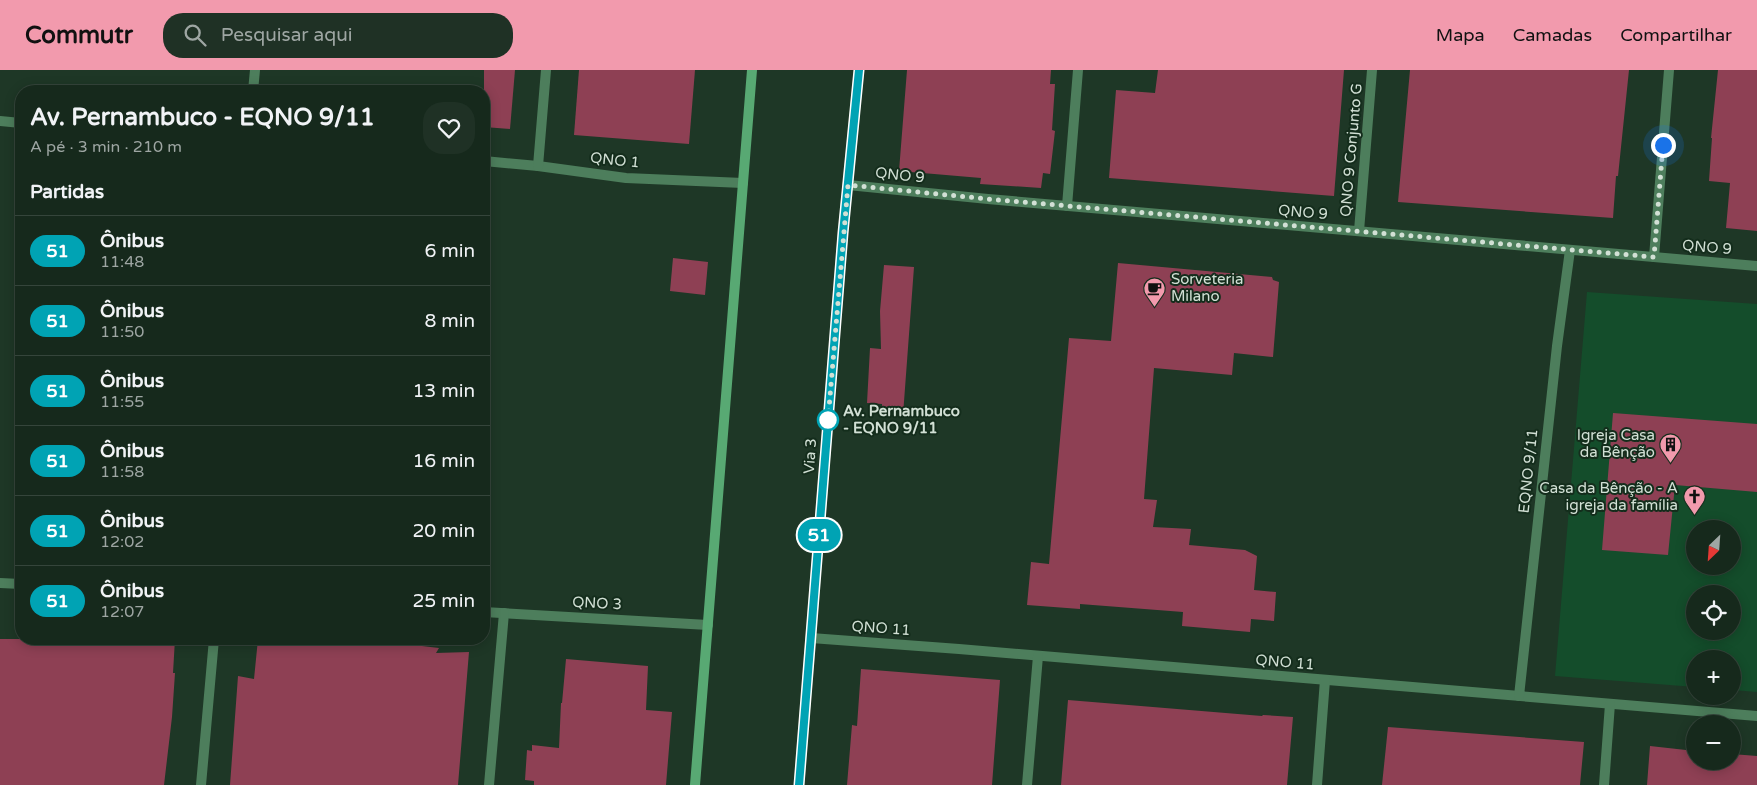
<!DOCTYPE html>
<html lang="pt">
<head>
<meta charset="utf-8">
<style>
	:root { --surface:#16291c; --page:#1f3125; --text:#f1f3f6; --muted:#9ea6a3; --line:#35453b; --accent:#f29aad }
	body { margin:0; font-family:"Varela Round",sans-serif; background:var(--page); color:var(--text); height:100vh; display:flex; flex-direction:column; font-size:19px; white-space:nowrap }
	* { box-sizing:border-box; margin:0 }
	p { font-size:16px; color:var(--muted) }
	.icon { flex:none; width:28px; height:28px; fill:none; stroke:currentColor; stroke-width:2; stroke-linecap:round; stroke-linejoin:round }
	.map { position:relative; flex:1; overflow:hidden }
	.panel { position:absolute; left:15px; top:15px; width:475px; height:560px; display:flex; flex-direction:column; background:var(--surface); border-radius:20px; box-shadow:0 2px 12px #0003,0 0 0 1px var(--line) }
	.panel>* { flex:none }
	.badge { padding:0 10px; border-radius:16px; font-size:18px; line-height:32px }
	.needle { width:32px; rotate:205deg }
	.fabs { position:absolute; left:1686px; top:450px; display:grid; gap:10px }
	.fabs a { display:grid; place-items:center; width:55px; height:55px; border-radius:50%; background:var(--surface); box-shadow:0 2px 12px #0003,0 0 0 1px var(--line); font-size:25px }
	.you { position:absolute; width:25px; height:25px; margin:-12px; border:4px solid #fff; border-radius:50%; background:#1a73e8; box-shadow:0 0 0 8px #1a73e833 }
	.map>.badge { position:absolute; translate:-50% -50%; box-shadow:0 0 0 2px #fff }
	h2 { padding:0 15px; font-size:19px; line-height:45px }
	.round { display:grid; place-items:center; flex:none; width:52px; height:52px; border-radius:20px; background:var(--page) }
	.overview { display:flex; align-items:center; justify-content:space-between; height:85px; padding:0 15px }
	h1 { font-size:24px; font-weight:700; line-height:38px }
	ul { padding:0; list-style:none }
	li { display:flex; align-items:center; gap:15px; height:70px; padding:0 15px; border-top:1px solid var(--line) }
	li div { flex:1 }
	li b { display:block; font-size:19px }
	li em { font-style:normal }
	li .badge { min-width:55px; font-weight:700; text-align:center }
	header { display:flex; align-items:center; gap:30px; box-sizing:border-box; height:70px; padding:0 25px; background:var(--accent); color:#111 }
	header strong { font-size:24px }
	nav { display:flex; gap:28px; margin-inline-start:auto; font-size:18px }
	.search { width:350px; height:45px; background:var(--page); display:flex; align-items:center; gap:12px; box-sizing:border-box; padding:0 18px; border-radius:20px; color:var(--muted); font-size:19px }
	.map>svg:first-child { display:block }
	.grass { fill:#144d2b; fill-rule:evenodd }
	.building { fill:#8e4054 }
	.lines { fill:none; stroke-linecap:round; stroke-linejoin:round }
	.minor { stroke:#4d7e5c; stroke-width:10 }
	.secondary { stroke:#58a973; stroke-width:10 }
	.line-casing { stroke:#fff; stroke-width:11 }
	.line { stroke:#00a3b4; stroke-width:8 }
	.walk { stroke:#d2e0d5; stroke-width:5; stroke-dasharray:0 9 }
	.stop-dot { fill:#fff; stroke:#00a3b4; stroke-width:2.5 }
	.labels { text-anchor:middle; stroke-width:4; stroke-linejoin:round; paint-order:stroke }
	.street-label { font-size:15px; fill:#d2e0d5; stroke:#142d1c }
	.poi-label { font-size:15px; fill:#d2e0d5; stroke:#142d1c; text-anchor:end }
	.stop-label { font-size:15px; font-weight:bold; fill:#d2e0d5; stroke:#142d1c; text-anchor:start }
</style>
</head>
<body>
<header>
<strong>Commutr</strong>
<div class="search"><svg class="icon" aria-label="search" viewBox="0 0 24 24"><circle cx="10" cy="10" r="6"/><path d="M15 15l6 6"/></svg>Pesquisar aqui</div>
<nav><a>Mapa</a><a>Camadas</a><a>Compartilhar</a></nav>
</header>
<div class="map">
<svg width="1757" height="715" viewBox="0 0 1757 715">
	<rect width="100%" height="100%" fill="#1e3726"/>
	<path class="grass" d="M1587,222L1757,234V622L1733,620L1732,589H1695V617L1555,606ZM1695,459H1732V496H1695ZM1695,524H1732V561H1695Z"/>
	<g class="building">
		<polygon points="484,0 515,0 510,59 484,57"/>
		<polygon points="579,0 695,0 689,74 574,65"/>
		<polygon points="907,0 1051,0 1050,14 1055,14 1052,60 1055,61 1050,104 1043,103 1041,118 980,114 981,108 899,101"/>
		<polygon points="1158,0 1344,0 1334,126 1109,108 1116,20 1155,23"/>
		<polygon points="1410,0 1629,0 1618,106 1616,106 1613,148 1398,132"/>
		<polygon points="1718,0 1757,0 1757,161 1726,158 1730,113 1709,111 1712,68 1711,68"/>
		<polygon points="673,188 708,192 705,225 670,221"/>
		<polygon points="1118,193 1272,207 1273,210 1279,212 1273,287 1234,283 1232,305 1154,298 1144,429 1157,430 1153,457 1191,459 1189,475 1245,480 1257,486 1254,520 1276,522 1274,551 1251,549 1250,562 1182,556 1183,542 1080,534 1080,539 1027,535 1031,492 1049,494 1069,268 1111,271"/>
		<polygon points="884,195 914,197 903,345 882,344 882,334 867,333 870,278 881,279 880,241"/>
		<polygon points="1613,343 1757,354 1757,422 1675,415 1668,485 1602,480"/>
		<polygon points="0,569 175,569 173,603 175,603 172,647 164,715 0,715"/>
		<polygon points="258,569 308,569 387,575 388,572 439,578 436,583 469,582 458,715 230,715 238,606 254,609"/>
		<polygon points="566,589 648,596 646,640 672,642 666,715 534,715 534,711 525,710 527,680 532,681 532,675 559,678 561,633 562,633"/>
		<polygon points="861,599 1000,610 992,715 847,715 852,655 857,656"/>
		<polygon points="1068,630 1262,646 1263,645 1293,647 1287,715 1061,715"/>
		<polygon points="1388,657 1584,672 1580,715 1382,715"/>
		<polygon points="1650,676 1695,681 1695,691 1732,691 1732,684 1757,686 1757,715 1647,715"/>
	</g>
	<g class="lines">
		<g class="minor">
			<polyline points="253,21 255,0"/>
			<polyline points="0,51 21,53"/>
			<polyline points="484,91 538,96 626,108 743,113"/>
			<polyline points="538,96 546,0"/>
			<polyline points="848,115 988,129 1757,196"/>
			<polyline points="1067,136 1078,0"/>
			<polyline points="1359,161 1372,0"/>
			<polyline points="1654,187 1669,0"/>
			<polyline points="0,513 21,514"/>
			<polyline points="484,542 708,555"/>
			<polyline points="811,568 959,579 1757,646"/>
			<polyline points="1519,626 1557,276 1570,180"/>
			<polyline points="201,715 214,569"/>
			<polyline points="489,715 504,543"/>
			<polyline points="1027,715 1038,586"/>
			<polyline points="1317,715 1325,610"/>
			<polyline points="1604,715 1610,634"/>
		</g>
		<g class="secondary">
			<polyline points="695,715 752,0"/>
			<polyline points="799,715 843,163 859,0"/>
		</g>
	</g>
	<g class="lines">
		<defs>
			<polyline id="line" points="799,715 843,163 859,0"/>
		</defs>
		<use href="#line" class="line-casing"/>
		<use href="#line" class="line"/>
		<polyline class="walk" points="828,350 848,115 988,129 1654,187 1663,75"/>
	</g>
	<defs>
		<symbol id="cafe-pin" viewBox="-11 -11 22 30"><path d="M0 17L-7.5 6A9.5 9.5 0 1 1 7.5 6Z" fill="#f29aad" stroke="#142d1c"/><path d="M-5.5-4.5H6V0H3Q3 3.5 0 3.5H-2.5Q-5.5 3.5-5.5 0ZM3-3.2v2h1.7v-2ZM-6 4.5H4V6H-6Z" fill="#111"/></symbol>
		<symbol id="building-pin" viewBox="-11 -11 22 30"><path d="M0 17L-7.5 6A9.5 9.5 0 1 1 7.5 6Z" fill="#f29aad" stroke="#142d1c"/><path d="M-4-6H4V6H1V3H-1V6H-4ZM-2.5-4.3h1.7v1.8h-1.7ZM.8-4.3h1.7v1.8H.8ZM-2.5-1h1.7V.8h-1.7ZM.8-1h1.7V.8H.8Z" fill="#111"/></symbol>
		<symbol id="church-pin" viewBox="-11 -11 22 30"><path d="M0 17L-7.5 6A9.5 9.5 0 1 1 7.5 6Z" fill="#f29aad" stroke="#142d1c"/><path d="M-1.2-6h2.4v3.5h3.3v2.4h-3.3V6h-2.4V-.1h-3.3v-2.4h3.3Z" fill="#111"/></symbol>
	</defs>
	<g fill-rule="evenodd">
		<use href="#cafe-pin" x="1142" y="206" width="25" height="34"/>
		<use href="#building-pin" x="1658" y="362" width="25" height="34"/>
		<use href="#church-pin" x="1682" y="414" width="25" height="34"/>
	</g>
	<circle class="stop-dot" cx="828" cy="350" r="10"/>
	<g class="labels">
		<g class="street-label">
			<text transform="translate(1351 80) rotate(-85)" y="5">QNO 9 Conjunto G</text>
			<text transform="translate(615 90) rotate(6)" y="5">QNO 1</text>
			<text transform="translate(900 105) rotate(6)" y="5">QNO 9</text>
			<text transform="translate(1303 142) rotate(5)" y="5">QNO 9</text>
			<text transform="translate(1707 177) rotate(5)" y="5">QNO 9</text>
			<text transform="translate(810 386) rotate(-86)" y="5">Via 3</text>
			<text transform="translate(1528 401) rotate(-84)" y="5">EQNO 9/11</text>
			<text transform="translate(597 533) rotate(3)" y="5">QNO 3</text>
			<text transform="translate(881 558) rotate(4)" y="5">QNO 11</text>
			<text transform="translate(1285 592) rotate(5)" y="5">QNO 11</text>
		</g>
		<g class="poi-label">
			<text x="1171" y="214" text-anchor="start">Sorveteria<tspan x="1171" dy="17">Milano</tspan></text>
			<text x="1655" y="370">Igreja Casa<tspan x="1655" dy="17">da Bênção</tspan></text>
			<text x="1678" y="423">Casa da Bênção - A<tspan x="1678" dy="17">igreja da família</tspan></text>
		</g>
		<g class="stop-label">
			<text x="843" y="346">Av. Pernambuco<tspan x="843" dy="17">- EQNO 9/11</tspan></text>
		</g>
	</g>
</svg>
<div class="fabs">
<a><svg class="needle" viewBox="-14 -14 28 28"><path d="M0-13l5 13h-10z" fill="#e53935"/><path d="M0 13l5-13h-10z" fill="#9ea6a3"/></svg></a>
<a><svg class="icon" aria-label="locate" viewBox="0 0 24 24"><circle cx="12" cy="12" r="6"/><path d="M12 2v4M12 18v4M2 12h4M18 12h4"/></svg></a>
<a>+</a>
<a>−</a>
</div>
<div class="you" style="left:1663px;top:75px"></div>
<b class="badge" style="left:819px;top:465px;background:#00a3b4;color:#fff">51</b>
<section class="panel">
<div class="overview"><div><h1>Av. Pernambuco - EQNO 9/11</h1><p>A pé · 3 min · 210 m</p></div><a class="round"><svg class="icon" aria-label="heart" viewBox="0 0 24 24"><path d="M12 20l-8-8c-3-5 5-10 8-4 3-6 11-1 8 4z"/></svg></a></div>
<h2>Partidas</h2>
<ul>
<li><span class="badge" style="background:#00a3b4;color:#fff">51</span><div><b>Ônibus</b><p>11:48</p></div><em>6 min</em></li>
<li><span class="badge" style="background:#00a3b4;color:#fff">51</span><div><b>Ônibus</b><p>11:50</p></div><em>8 min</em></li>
<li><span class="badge" style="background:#00a3b4;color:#fff">51</span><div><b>Ônibus</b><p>11:55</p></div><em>13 min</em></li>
<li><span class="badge" style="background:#00a3b4;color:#fff">51</span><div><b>Ônibus</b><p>11:58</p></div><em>16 min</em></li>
<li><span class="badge" style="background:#00a3b4;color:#fff">51</span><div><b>Ônibus</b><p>12:02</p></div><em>20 min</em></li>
<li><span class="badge" style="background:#00a3b4;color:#fff">51</span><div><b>Ônibus</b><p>12:07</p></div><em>25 min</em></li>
</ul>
</section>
</div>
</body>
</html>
